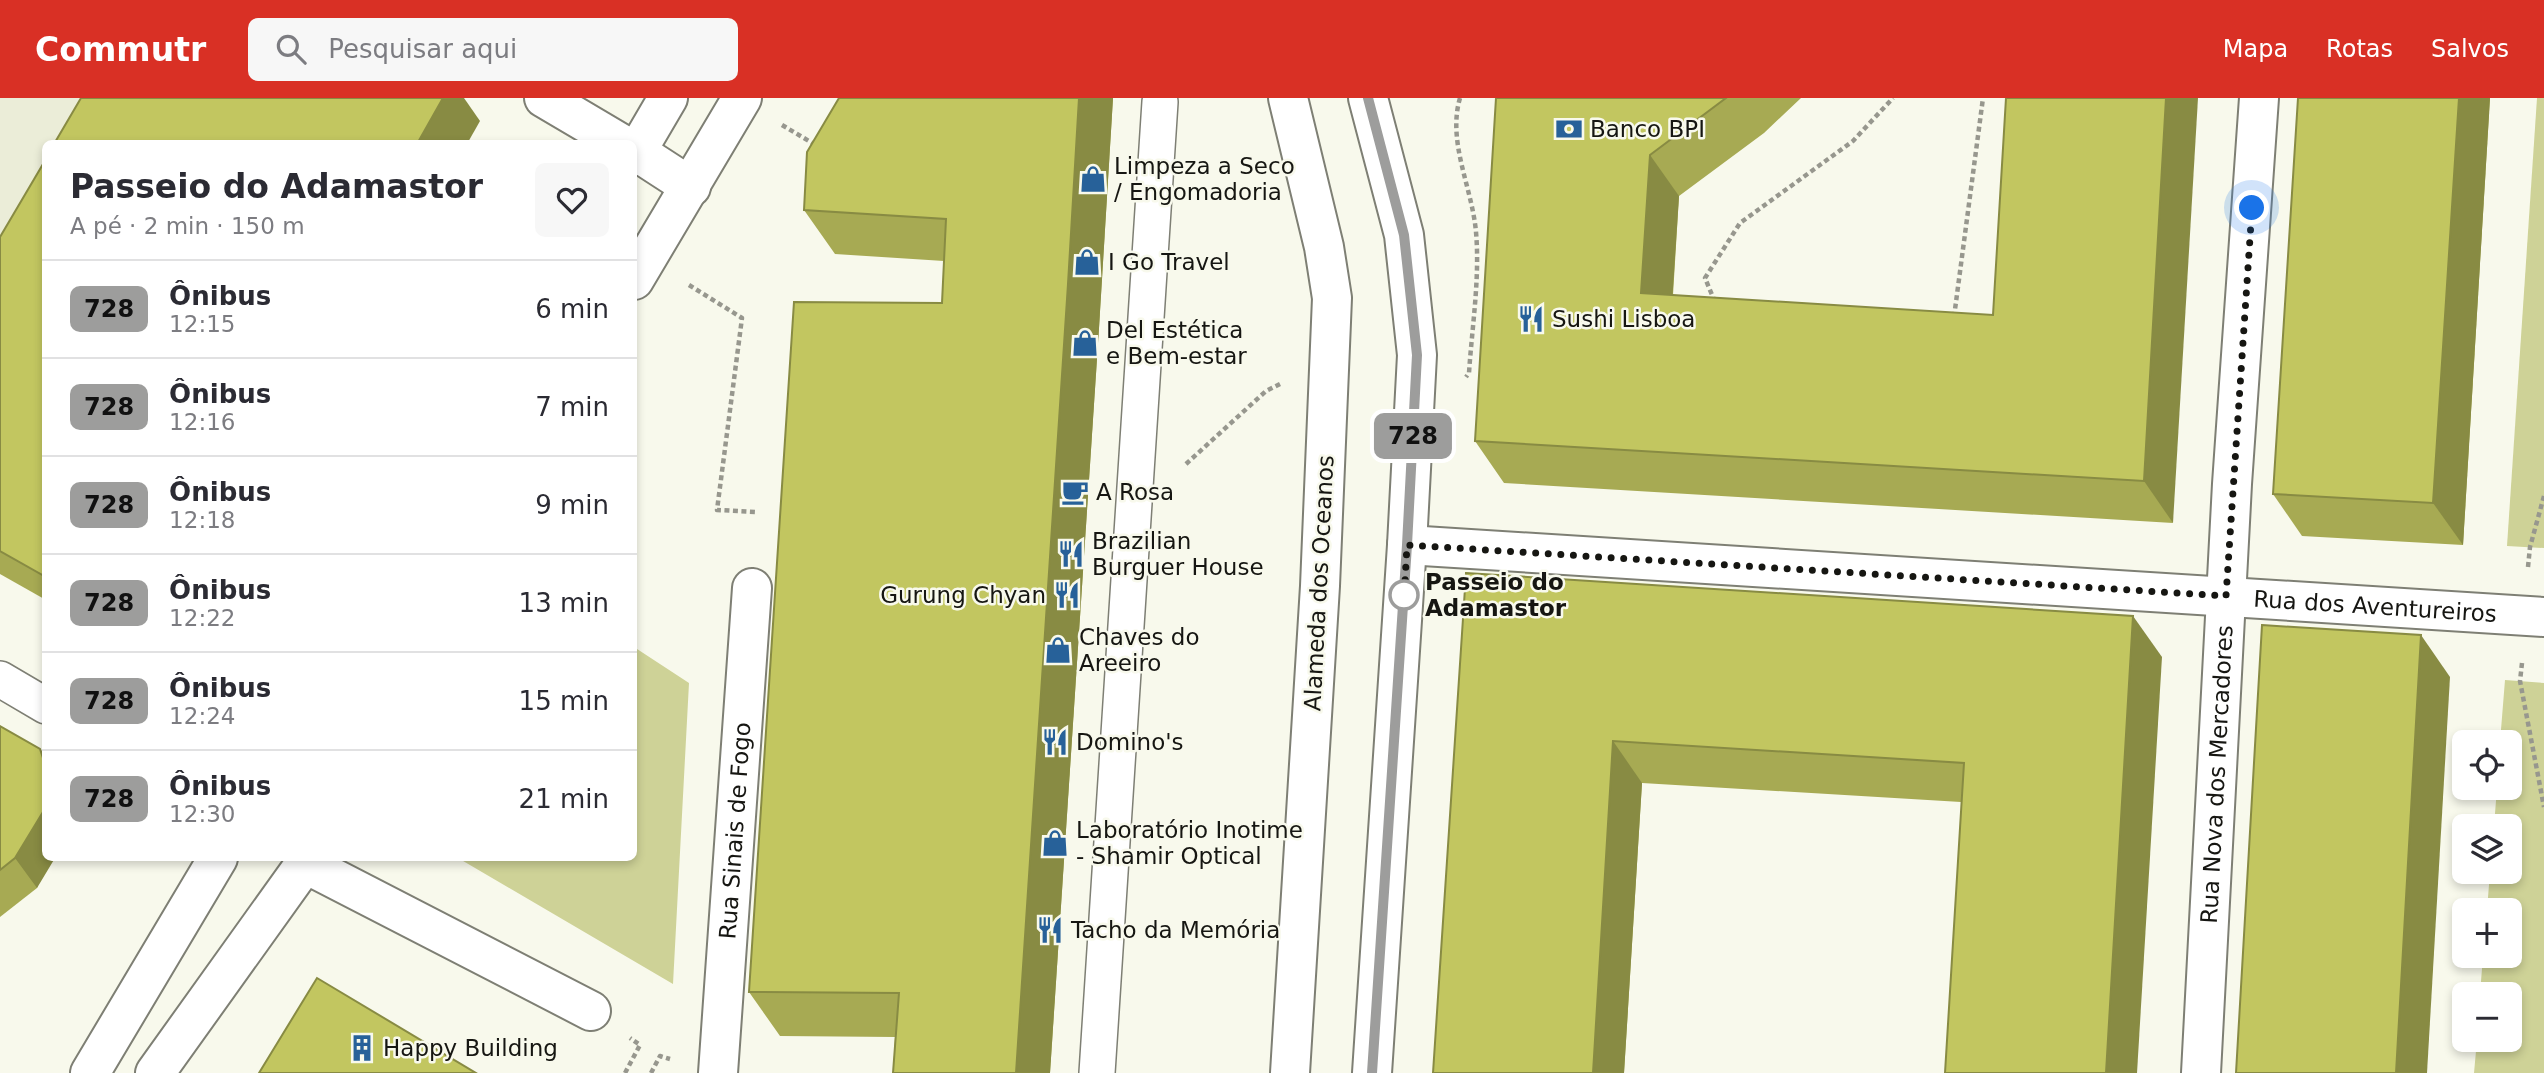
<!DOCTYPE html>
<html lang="pt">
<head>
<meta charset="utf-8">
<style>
	:root { --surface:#fff; --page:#f7f7f7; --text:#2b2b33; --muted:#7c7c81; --line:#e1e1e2; --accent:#d93025 }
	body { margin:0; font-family:"DejaVu Sans",sans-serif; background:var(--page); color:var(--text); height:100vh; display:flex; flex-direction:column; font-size:26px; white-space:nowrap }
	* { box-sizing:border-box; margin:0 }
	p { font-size:23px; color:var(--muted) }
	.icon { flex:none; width:38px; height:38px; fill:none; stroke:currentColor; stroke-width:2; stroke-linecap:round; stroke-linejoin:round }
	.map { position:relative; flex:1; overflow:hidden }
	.drawer { position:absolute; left:42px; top:42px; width:595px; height:721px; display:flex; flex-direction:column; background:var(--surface); border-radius:10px; box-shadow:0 4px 10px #0003 }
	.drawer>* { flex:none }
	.badge { padding:0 14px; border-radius:10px; font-size:24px; line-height:46px }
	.controls { position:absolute; left:2452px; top:632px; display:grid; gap:14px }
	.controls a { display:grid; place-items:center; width:70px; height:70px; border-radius:10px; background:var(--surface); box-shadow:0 4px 10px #0003; font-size:35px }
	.you { position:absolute; width:35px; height:35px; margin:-18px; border:5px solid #fff; border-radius:50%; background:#1a73e8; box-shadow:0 0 0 10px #1a73e833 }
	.map>.badge { position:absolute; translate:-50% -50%; box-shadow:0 0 0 4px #fff }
	.round { display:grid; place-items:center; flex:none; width:74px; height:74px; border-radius:10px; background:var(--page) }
	.head { display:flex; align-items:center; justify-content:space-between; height:119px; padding:0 28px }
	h1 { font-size:33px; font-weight:600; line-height:52px }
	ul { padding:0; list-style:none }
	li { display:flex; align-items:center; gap:21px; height:98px; padding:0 28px; border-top:2px solid var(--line) }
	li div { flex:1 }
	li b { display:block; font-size:26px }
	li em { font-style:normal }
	li .badge { min-width:77px; font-weight:700; text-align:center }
	header { display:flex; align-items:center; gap:42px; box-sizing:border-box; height:98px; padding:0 35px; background:var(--accent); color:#fff }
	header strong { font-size:33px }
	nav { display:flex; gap:38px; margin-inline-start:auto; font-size:24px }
	.search { width:490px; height:63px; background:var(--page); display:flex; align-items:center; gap:18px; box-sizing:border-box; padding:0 24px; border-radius:10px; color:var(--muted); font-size:26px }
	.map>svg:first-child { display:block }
	.built { fill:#ebedd8 }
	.green { fill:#ced297 }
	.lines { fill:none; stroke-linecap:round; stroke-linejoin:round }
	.pedestrian-casing { stroke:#7e7f74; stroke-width:38 }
	.minor-casing { stroke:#7e7f74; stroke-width:42 }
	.tertiary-casing { stroke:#7e7f74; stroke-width:42 }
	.secondary-casing { stroke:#7e7f74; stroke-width:42 }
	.path { stroke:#97978e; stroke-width:4.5; stroke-dasharray:5 3.5; stroke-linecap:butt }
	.pedestrian { stroke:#fff; stroke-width:35 }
	.minor { stroke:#fff; stroke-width:38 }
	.tertiary { stroke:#fff; stroke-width:38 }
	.secondary { stroke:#fff; stroke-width:38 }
	.wall { fill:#a7aa53 }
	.shaded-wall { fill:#888b43 }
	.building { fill:#c2c660; stroke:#888b43; stroke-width:2 }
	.line-casing { stroke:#fff; stroke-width:16 }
	.line { stroke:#9d9d9c; stroke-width:10 }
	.walk { stroke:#161612; stroke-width:7; stroke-dasharray:0 12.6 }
	.stop-dot { fill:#fff; stroke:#9d9d9c; stroke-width:3.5 }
	.labels { text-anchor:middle; stroke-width:5; stroke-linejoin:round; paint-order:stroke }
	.poi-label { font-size:23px; fill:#161612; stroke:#f8f9ec; text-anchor:start }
	.stop-label { font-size:23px; font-weight:bold; fill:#161612; stroke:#f8f9ec; text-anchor:start }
	.street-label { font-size:23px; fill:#161612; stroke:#f8f9ec }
</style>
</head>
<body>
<header>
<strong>Commutr</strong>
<div class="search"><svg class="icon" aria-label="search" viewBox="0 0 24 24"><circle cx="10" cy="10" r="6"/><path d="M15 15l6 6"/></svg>Pesquisar aqui</div>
<nav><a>Mapa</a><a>Rotas</a><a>Salvos</a></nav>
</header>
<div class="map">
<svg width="2544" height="975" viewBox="0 0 2544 975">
	<rect width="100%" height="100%" fill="#f8f9ec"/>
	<polygon class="built" points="0,0 131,0 104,45 46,46 45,146 0,224"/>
	<g class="green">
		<polygon points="2537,0 2544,0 2544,450 2507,448"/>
		<polygon points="634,549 689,585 673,886 458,760 634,760"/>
		<polygon points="2505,582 2544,585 2544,975 2474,975 2477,942 2510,942 2510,896 2480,896 2483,858 2510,858 2510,812 2487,812 2490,774 2510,774 2510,728 2494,728 2497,690 2510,690 2510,644 2500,644"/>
	</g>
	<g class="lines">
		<defs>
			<g id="pedestrian">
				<polyline points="0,581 46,608"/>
				<polyline points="1097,975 1160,4"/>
			</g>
			<g id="minor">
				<polyline points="544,0 622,46"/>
				<polyline points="634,52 691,89"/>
				<path id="s1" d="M1407,447L2544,519"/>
				<polyline points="306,766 591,913"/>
				<path id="s2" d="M718,975L752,490"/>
				<path id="s3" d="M2201,975L2232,386L2259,0"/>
			</g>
			<g id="tertiary">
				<polyline points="634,58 668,0"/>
				<polyline points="634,182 742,0"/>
				<polyline points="90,975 218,760"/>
				<polyline points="155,975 309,760"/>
			</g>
			<g id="secondary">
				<polyline points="1288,0 1324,149 1332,200 1320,488 1290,975"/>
				<polyline points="1368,0 1404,137 1417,257 1407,447 1372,975"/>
			</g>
		</defs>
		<use href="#pedestrian" class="pedestrian-casing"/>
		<use href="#minor" class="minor-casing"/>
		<use href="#tertiary" class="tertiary-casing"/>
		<use href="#secondary" class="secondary-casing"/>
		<g class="path">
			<path d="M1460,0C1447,44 1472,89 1476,134C1480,180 1472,229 1469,275L1466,279"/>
			<polyline points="782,27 814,46"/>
			<polyline points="689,187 742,220 717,412 757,414"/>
			<polyline points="1715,204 1705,180 1740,125 1853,43 1893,0"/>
			<polyline points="1954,219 1983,0"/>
			<polyline points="1186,366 1266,293 1280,286"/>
			<polyline points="2528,469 2530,449 2544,398"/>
			<polyline points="2522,565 2520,583 2544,709"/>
			<polyline points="625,975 640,947 630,940"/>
			<polyline points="651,975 660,958 670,961"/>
		</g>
		<use href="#pedestrian" class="pedestrian"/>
		<use href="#minor" class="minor"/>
		<use href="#tertiary" class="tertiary"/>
		<use href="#secondary" class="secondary"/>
	</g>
	<g class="wall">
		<polygon points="839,0 1113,0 1099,230 1050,975 893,975 895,939 780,938 749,894 942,205 944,163 835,156 804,112"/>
		<polygon points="1496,0 1801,0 1764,35 1679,98 1673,197 1993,217 2006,0 2173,425 1504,385 1475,343"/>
		<polygon points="2298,0 2490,0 2463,447 2302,438 2273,396"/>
		<polygon points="46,61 46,502 0,476 0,139"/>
		<polygon points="1466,475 2162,559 1961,704 1642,685 1624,975 1433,975"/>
		<polygon points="0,628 40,651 46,659 46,760 37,790 0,819"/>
	</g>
	<g class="shaded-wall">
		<polygon points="443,0 464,0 480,23 467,46 417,46"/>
		<polygon points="1079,0 1113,0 1099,230 1050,975 1016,975"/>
		<polygon points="2166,0 2198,0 2173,425 2144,383"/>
		<polygon points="2459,0 2490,0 2463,447 2433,405"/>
		<polygon points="1650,57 1679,98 1670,236 1641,195"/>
		<polygon points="2133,518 2162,559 2137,975 2106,975"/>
		<polygon points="2421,537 2450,579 2427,975 2396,975"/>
		<polygon points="1613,643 1642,685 1624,975 1593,975"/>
		<polygon points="40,651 46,659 46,669"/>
		<polygon points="46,709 46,760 55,760 37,790 15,760"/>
	</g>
	<g class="building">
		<polygon points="81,0 443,0 417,46 54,46"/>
		<polygon points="839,0 1079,0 1068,186 1016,975 893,975 899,895 749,894 794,204 942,205 946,121 804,112 807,54"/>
		<polygon points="1496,0 1726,0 1650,57 1641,195 1993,217 2006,0 2166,0 2144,383 1475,343"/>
		<polygon points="2298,0 2459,0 2433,405 2273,396"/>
		<polygon points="46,61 46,479 0,453 0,139"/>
		<polygon points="1466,475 2133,518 2106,975 1945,975 1964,665 1613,643 1593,975 1433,975"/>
		<polygon points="2262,527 2421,537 2396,975 2236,975"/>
		<polygon points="0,628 40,651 46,669 46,709 15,760 0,772"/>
		<polygon points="317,880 476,975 259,975"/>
	</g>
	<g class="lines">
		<defs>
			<polyline id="line" points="1368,0 1404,137 1417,257 1407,447 1372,975"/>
		</defs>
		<use href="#line" class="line-casing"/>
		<use href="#line" class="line"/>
		<polyline class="walk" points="1404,497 1404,502 1407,447 2226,498 2252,110"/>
	</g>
	<defs>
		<symbol id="bank-bare" viewBox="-9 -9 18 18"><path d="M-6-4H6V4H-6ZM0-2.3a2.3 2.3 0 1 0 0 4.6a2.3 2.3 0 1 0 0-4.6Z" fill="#276199" stroke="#f8f9ec" stroke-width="2.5" paint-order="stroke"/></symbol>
		<symbol id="shop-bare" viewBox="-9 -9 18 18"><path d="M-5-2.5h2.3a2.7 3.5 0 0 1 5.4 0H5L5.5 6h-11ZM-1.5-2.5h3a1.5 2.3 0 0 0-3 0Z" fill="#276199" stroke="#f8f9ec" stroke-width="2.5" paint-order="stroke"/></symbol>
		<symbol id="restaurant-bare" viewBox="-9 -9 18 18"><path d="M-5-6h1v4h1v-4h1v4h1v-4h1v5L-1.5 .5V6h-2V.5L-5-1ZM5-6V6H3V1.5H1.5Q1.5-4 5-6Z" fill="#276199" stroke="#f8f9ec" stroke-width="2.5" paint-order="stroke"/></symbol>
		<symbol id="cafe-bare" viewBox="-9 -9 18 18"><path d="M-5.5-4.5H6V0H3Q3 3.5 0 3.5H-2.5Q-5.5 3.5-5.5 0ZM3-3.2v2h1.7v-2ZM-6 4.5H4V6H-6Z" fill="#276199" stroke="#f8f9ec" stroke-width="2.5" paint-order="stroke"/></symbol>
		<symbol id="building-bare" viewBox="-9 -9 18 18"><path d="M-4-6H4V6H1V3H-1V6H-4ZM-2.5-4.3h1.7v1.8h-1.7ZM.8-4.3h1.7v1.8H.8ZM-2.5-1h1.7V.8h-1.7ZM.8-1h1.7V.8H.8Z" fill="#276199" stroke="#f8f9ec" stroke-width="2.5" paint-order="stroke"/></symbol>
	</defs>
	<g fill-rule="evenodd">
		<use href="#bank-bare" x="1550" y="12" width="38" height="38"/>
		<use href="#shop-bare" x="1074" y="62" width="38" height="38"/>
		<use href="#shop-bare" x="1068" y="145" width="38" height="38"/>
		<use href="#restaurant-bare" x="1512" y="202" width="38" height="38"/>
		<use href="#shop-bare" x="1066" y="226" width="38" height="38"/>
		<use href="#cafe-bare" x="1056" y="375" width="38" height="38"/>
		<use href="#restaurant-bare" x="1052" y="437" width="38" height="38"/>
		<use href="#restaurant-bare" x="1048" y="478" width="38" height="38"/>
		<use href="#shop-bare" x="1039" y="533" width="38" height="38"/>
		<use href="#restaurant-bare" x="1036" y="625" width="38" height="38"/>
		<use href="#shop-bare" x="1036" y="726" width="38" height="38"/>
		<use href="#restaurant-bare" x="1031" y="813" width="38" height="38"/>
		<use href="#building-bare" x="343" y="931" width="38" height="38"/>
	</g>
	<circle class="stop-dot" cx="1404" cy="497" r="14"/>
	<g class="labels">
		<g class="poi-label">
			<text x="1590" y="39">Banco BPI</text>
			<text x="1114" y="76">Limpeza a Seco<tspan x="1114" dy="26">/ Engomadoria</tspan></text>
			<text x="1108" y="172">I Go Travel</text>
			<text x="1552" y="229">Sushi Lisboa</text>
			<text x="1106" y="240">Del Estética<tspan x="1106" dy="26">e Bem-estar</tspan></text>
			<text x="1096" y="402">A Rosa</text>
			<text x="1092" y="451">Brazilian<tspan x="1092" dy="26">Burguer House</tspan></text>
			<text x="1046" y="505" text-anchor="end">Gurung Chyan</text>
			<text x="1079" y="547">Chaves do<tspan x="1079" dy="26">Areeiro</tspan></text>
			<text x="1076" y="652">Domino's</text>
			<text x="1076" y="740">Laboratório Inotime<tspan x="1076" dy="26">- Shamir Optical</tspan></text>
			<text x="1071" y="840">Tacho da Memória</text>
			<text x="383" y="958">Happy Building</text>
		</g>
		<g class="stop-label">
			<text x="1425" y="492">Passeio do<tspan x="1425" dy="26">Adamastor</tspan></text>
		</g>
		<g class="street-label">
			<text transform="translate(1319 485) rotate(-87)" y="8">Alameda dos Oceanos</text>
			<text dy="8" stroke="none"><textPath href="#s1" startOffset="970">Rua dos Aventureiros</textPath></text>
			<text dy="8" stroke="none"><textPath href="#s3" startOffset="299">Rua Nova dos Mercadores</textPath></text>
			<text dy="8" stroke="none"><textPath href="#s2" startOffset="243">Rua Sinais de Fogo</textPath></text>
		</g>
	</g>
</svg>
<div class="controls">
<a><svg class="icon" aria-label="locate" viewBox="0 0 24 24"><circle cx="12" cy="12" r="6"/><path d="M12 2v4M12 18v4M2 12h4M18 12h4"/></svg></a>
<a><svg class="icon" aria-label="layers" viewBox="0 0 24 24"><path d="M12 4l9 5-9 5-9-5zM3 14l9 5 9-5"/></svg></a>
<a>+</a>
<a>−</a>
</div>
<div class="you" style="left:2252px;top:110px"></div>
<b class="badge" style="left:1413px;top:338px;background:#9d9d9c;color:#111">728</b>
<section class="drawer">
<div class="head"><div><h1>Passeio do Adamastor</h1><p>A pé · 2 min · 150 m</p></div><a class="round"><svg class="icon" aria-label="heart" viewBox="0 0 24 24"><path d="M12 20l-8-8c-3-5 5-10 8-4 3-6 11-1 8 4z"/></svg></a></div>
<ul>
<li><span class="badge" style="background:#9d9d9c;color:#111">728</span><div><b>Ônibus</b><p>12:15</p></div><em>6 min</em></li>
<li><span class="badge" style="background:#9d9d9c;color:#111">728</span><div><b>Ônibus</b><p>12:16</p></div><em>7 min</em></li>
<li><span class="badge" style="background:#9d9d9c;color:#111">728</span><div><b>Ônibus</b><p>12:18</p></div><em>9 min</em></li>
<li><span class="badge" style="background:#9d9d9c;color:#111">728</span><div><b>Ônibus</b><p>12:22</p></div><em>13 min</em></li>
<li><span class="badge" style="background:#9d9d9c;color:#111">728</span><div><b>Ônibus</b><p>12:24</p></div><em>15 min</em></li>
<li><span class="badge" style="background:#9d9d9c;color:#111">728</span><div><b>Ônibus</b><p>12:30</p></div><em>21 min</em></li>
</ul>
</section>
</div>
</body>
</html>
